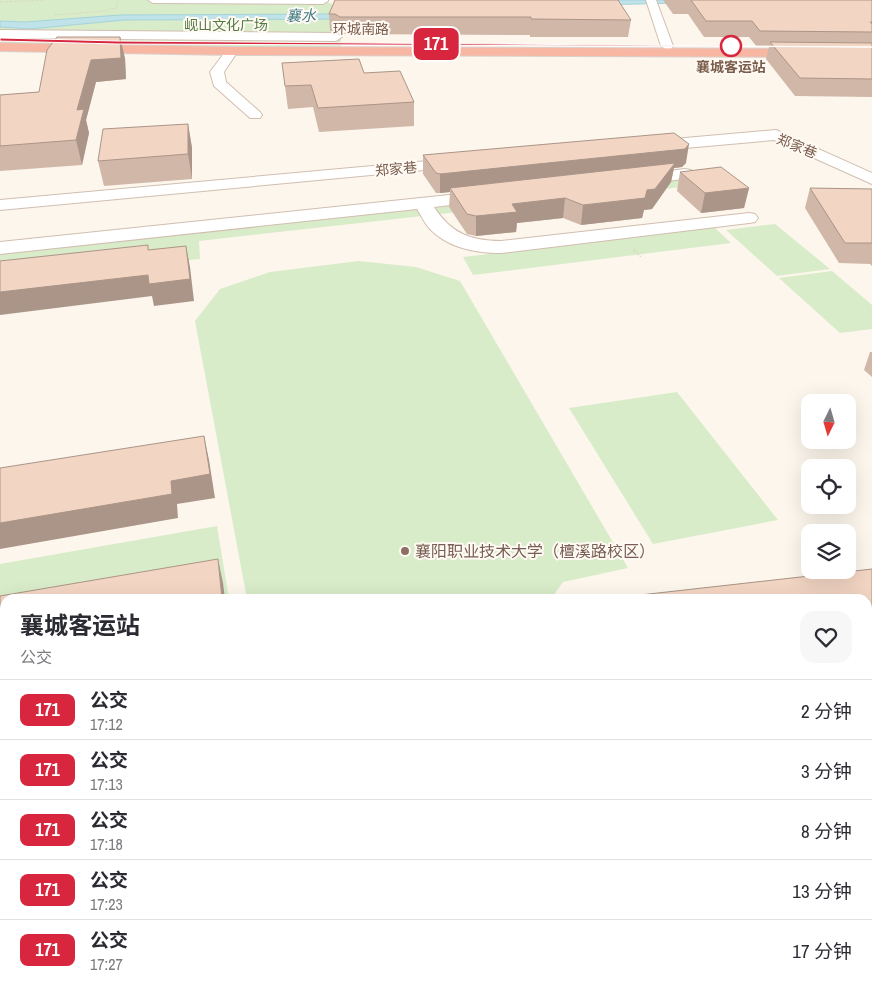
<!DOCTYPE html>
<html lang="zh">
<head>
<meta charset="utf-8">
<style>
	:root { --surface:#fff; --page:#f7f7f7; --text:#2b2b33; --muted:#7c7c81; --line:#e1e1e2 }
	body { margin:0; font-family:"Archivo Narrow","Noto Sans SC",sans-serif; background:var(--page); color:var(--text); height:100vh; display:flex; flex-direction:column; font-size:19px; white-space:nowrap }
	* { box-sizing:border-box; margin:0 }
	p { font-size:16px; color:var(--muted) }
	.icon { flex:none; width:28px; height:28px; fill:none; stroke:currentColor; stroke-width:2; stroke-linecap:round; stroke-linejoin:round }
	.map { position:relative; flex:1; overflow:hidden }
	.panel { position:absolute; left:0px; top:594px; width:872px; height:396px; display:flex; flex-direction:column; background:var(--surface); border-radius:15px 15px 0 0; box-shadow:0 5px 20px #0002 }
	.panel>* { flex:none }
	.badge { padding:0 10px; border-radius:8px; font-size:18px; line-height:32px }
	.needle { width:32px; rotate:185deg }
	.tools { position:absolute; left:801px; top:394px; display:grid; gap:10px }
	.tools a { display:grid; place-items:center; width:55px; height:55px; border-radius:10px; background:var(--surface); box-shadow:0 5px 20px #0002; font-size:25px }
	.map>.badge { position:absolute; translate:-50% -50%; box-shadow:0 0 0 2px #fff }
	.round { display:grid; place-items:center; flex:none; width:52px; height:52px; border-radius:15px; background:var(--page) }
	.headline { display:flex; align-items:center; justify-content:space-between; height:85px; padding:0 20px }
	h1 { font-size:24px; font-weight:700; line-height:38px }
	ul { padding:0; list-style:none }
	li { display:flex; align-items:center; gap:15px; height:60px; padding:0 20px; border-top:1px solid var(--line) }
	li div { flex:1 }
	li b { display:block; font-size:19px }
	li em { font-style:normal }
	li .badge { min-width:55px; font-weight:700; text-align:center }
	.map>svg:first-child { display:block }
	.green { fill:#d8ecc9 }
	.water { fill:#bfe3e8; stroke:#a5d3da }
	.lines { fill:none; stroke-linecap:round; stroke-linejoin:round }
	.minor-casing { stroke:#d1beb0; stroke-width:2 }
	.highway-casing { stroke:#dad1cd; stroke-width:2 }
	.path-far1 { stroke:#d9b8a5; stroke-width:1; stroke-dasharray:0.5 2; stroke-linecap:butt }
	.path { stroke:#d9b8a5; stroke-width:2.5; stroke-dasharray:0.5 2.5; stroke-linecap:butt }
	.minor { fill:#fff; fill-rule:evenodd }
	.highway { fill:#f7b7a3; fill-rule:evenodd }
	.wall { fill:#d1b7a8 }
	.shaded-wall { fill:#aa9588 }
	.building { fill:#f3d5c3; stroke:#aa9588 }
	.line { fill:#d7263d; stroke:#fff }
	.stop-dot { fill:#fff; stroke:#d7263d; stroke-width:2.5 }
	.education-dot { fill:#8d6e63; stroke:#fffaf3; stroke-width:2 }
	.labels { text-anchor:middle; stroke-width:4; stroke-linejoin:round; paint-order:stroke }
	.far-park-label { font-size:14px; fill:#537a41; stroke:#fffaf3 }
	.far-street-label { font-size:14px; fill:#7a5c4d; stroke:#fffaf3 }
	.far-stop-label { font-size:14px; font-weight:bold; fill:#7a5c4d; stroke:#fffaf3 }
	.far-water-label { font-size:15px; font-style:italic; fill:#437c86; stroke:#fffaf3 }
	.education-label { font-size:16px; fill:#785e54; stroke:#fffaf3; text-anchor:start }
</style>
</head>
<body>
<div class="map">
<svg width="872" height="989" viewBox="0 0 872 989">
	<rect width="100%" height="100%" fill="#fdf6ec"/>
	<g class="green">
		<polygon points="0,0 322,0 332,4 341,23 341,51 0,47"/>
		<polygon points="685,174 699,185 199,241 200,259 0,279 0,248"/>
		<polygon points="775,224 830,269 777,276 726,230"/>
		<polygon points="714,227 731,243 473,275 463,257"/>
		<polygon points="359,261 416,267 460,281 628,568 563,582 551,599 247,599 195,321 220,289 270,272"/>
		<polygon points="832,271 872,305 872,329 840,333 779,278"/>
		<polygon points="677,392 778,520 653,544 569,408"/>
		<polygon points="217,526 229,599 5,599 5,721 0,722 0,564"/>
	</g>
	<polygon class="water" points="534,0 811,0 425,9 348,19 124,20 30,29 0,27 0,21 25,22 120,15 328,14"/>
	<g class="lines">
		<defs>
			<g id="minor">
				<polygon points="148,0 328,0 328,1 323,4 153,3"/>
				<polygon points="646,0 656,0 673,46 671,49 667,50 661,46"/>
				<polygon points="0,30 336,33 342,37 336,41 0,38"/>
				<polygon points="232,47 238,51 224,72 226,82 260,112 262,115 260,118 250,118 214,86 210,72 228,48"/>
				<polygon points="776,130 872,173 872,184 774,140 651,151 645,149 643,146 645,143 651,141"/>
				<polygon points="461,158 467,160 469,163 467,166 0,210 0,200"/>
				<polygon points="685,169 691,170 693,174 691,178 635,185 629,184 627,180 629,176 635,175"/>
				<path d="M487,191L493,192L496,196L493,200L434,207C451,233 470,241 501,241L749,213L755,214L758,218L755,222L749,223L501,253C477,253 448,248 430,229C425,224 421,215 417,209L0,254V242Z"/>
			</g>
			<polygon id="highway" points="0,43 232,47 872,49 872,57 232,55 0,51"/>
		</defs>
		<use href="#minor" class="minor-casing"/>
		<use href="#highway" class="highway-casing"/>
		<g class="path-far1">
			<polyline points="0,2 44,0"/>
			<polyline points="55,15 104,11 116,8 118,0"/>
		</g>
		<polyline class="path" points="634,250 642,258"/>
		<use href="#minor" class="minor"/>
		<use href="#highway" class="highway"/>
	</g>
	<g class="wall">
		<polygon points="335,0 631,20 628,37 530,37 530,35 341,34 336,31 330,31 329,14"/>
		<polygon points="663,0 872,0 872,97 795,96 766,59 769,47 757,47 749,37 704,37 688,14 673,14"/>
		<polygon points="125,58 126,79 96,82 86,120 89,133 82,165 0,171 0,95 39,92"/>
		<polygon points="282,63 364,73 414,102 414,126 319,132 313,107 288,109"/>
		<polygon points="188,124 192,148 192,179 104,186 98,161"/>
		<polygon points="423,155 686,163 682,167 674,168 671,182 652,209 644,210 642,218 581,225 563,218 517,223 516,232 476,236 467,234 449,207 450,192 440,193 436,193 423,174"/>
		<polygon points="680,172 749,188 744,208 701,213 677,191"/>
		<polygon points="810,188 872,189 872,266 870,264 839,263 805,208"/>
		<polygon points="870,352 872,352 872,377 864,370"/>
		<polygon points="872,569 872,645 868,646 868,599 639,599 640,595"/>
		<polygon points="868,746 872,746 872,845 868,835"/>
	</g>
	<g class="shaded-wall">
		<polygon points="120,37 125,58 126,79 96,82 86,120 89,133 82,165 76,140 77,110 91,60"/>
		<polygon points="188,124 192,148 192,179 188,154"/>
		<polygon points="689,144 686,163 682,167 674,168 671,182 652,209 644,210 642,218 581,225 583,205 645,198 450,188 450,192 440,193 440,174"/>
		<polygon points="749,188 744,208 701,213 705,193"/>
		<polygon points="565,198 563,218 517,223 516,232 476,236 476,216 512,204"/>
		<polygon points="186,246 190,267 194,301 154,306 152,296 0,315 0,292"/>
		<polygon points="204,436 209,460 215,498 177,504 178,518 0,549 0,523 171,481"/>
		<polygon points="218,559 223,583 225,599 222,599"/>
		<polygon points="0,668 5,668 5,694 0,695"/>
		<polygon points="5,771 5,807 0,808 0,772"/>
		<polygon points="5,949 5,982 0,984 0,950"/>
	</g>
	<g class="building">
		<polygon points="335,0 618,0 631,20 531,19 531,17 340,17 335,14 329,14"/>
		<polygon points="691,0 872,0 872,22 870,22 872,24 872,32 760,31 752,21 706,21"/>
		<polygon points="57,37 120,37 121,58 91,60 77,110 84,109 76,140 0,146 0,95 39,92 47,50"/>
		<polygon points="770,42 872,43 872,79 800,78"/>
		<polygon points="359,59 364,73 400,71 414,102 318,108 311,85 285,86 282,63"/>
		<polygon points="188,124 188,154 98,161 103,129"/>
		<polygon points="674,133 689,144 685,149 440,174 436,173 423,155"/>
		<polygon points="675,163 655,189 647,190 645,198 583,205 565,198 512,204 517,212 476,216 467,214 450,188"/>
		<polygon points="721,167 749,188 705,193 680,172"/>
		<polygon points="810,188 872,189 872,243 845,243"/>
		<polygon points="148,245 148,250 186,246 190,279 149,284 148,275 0,292 0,261"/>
		<polygon points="204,436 210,474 171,481 172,494 0,523 0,468"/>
		<polygon points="218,559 222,599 5,599 5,668 0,668 0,596"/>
		<polygon points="872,569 872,614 868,614 868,599 642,599 640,595"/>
		<polygon points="5,726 5,771 0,772 0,727"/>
		<polygon points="868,746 872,746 872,776 868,766"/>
		<polygon points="5,824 5,949 0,950 0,825"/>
	</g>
	<polygon class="line" points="0,38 117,41 872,47 117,44 0,41"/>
	<circle class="stop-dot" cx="731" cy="46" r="10"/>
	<circle class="education-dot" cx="405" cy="551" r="5"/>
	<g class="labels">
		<g class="far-park-label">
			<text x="226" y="30">岘山文化广场</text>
		</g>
		<g class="far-street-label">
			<text x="361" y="34">环城南路</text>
			<text transform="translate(797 146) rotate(22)" y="5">郑家巷</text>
			<text transform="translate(396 169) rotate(-5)" y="5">郑家巷</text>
		</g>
		<g class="far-stop-label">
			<text x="731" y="72">襄城客运站</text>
		</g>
		<g class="far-water-label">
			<text transform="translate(301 16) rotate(-1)" y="5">襄水</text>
		</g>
		<g class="education-label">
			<text x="415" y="557">襄阳职业技术大学（檀溪路校区）</text>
		</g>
	</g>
</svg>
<div class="tools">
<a><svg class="needle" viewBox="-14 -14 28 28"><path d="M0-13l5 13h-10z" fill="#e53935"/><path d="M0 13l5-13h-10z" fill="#7c7c81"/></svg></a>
<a><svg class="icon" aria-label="locate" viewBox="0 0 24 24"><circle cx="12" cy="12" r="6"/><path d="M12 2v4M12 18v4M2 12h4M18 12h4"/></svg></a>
<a><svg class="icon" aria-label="layers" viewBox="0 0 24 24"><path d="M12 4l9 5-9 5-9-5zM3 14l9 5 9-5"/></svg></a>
</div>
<b class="badge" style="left:436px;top:44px;background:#d7263d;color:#fff">171</b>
<section class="panel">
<div class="headline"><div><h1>襄城客运站</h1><p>公交</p></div><a class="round"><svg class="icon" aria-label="heart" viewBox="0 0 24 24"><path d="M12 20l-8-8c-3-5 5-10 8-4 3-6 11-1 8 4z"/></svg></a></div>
<ul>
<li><span class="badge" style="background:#d7263d;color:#fff">171</span><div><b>公交</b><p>17:12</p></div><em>2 分钟</em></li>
<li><span class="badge" style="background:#d7263d;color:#fff">171</span><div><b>公交</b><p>17:13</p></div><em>3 分钟</em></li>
<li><span class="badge" style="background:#d7263d;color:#fff">171</span><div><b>公交</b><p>17:18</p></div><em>8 分钟</em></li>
<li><span class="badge" style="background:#d7263d;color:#fff">171</span><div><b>公交</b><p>17:23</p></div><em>13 分钟</em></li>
<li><span class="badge" style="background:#d7263d;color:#fff">171</span><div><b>公交</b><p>17:27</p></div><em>17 分钟</em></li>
</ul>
</section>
</div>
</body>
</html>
